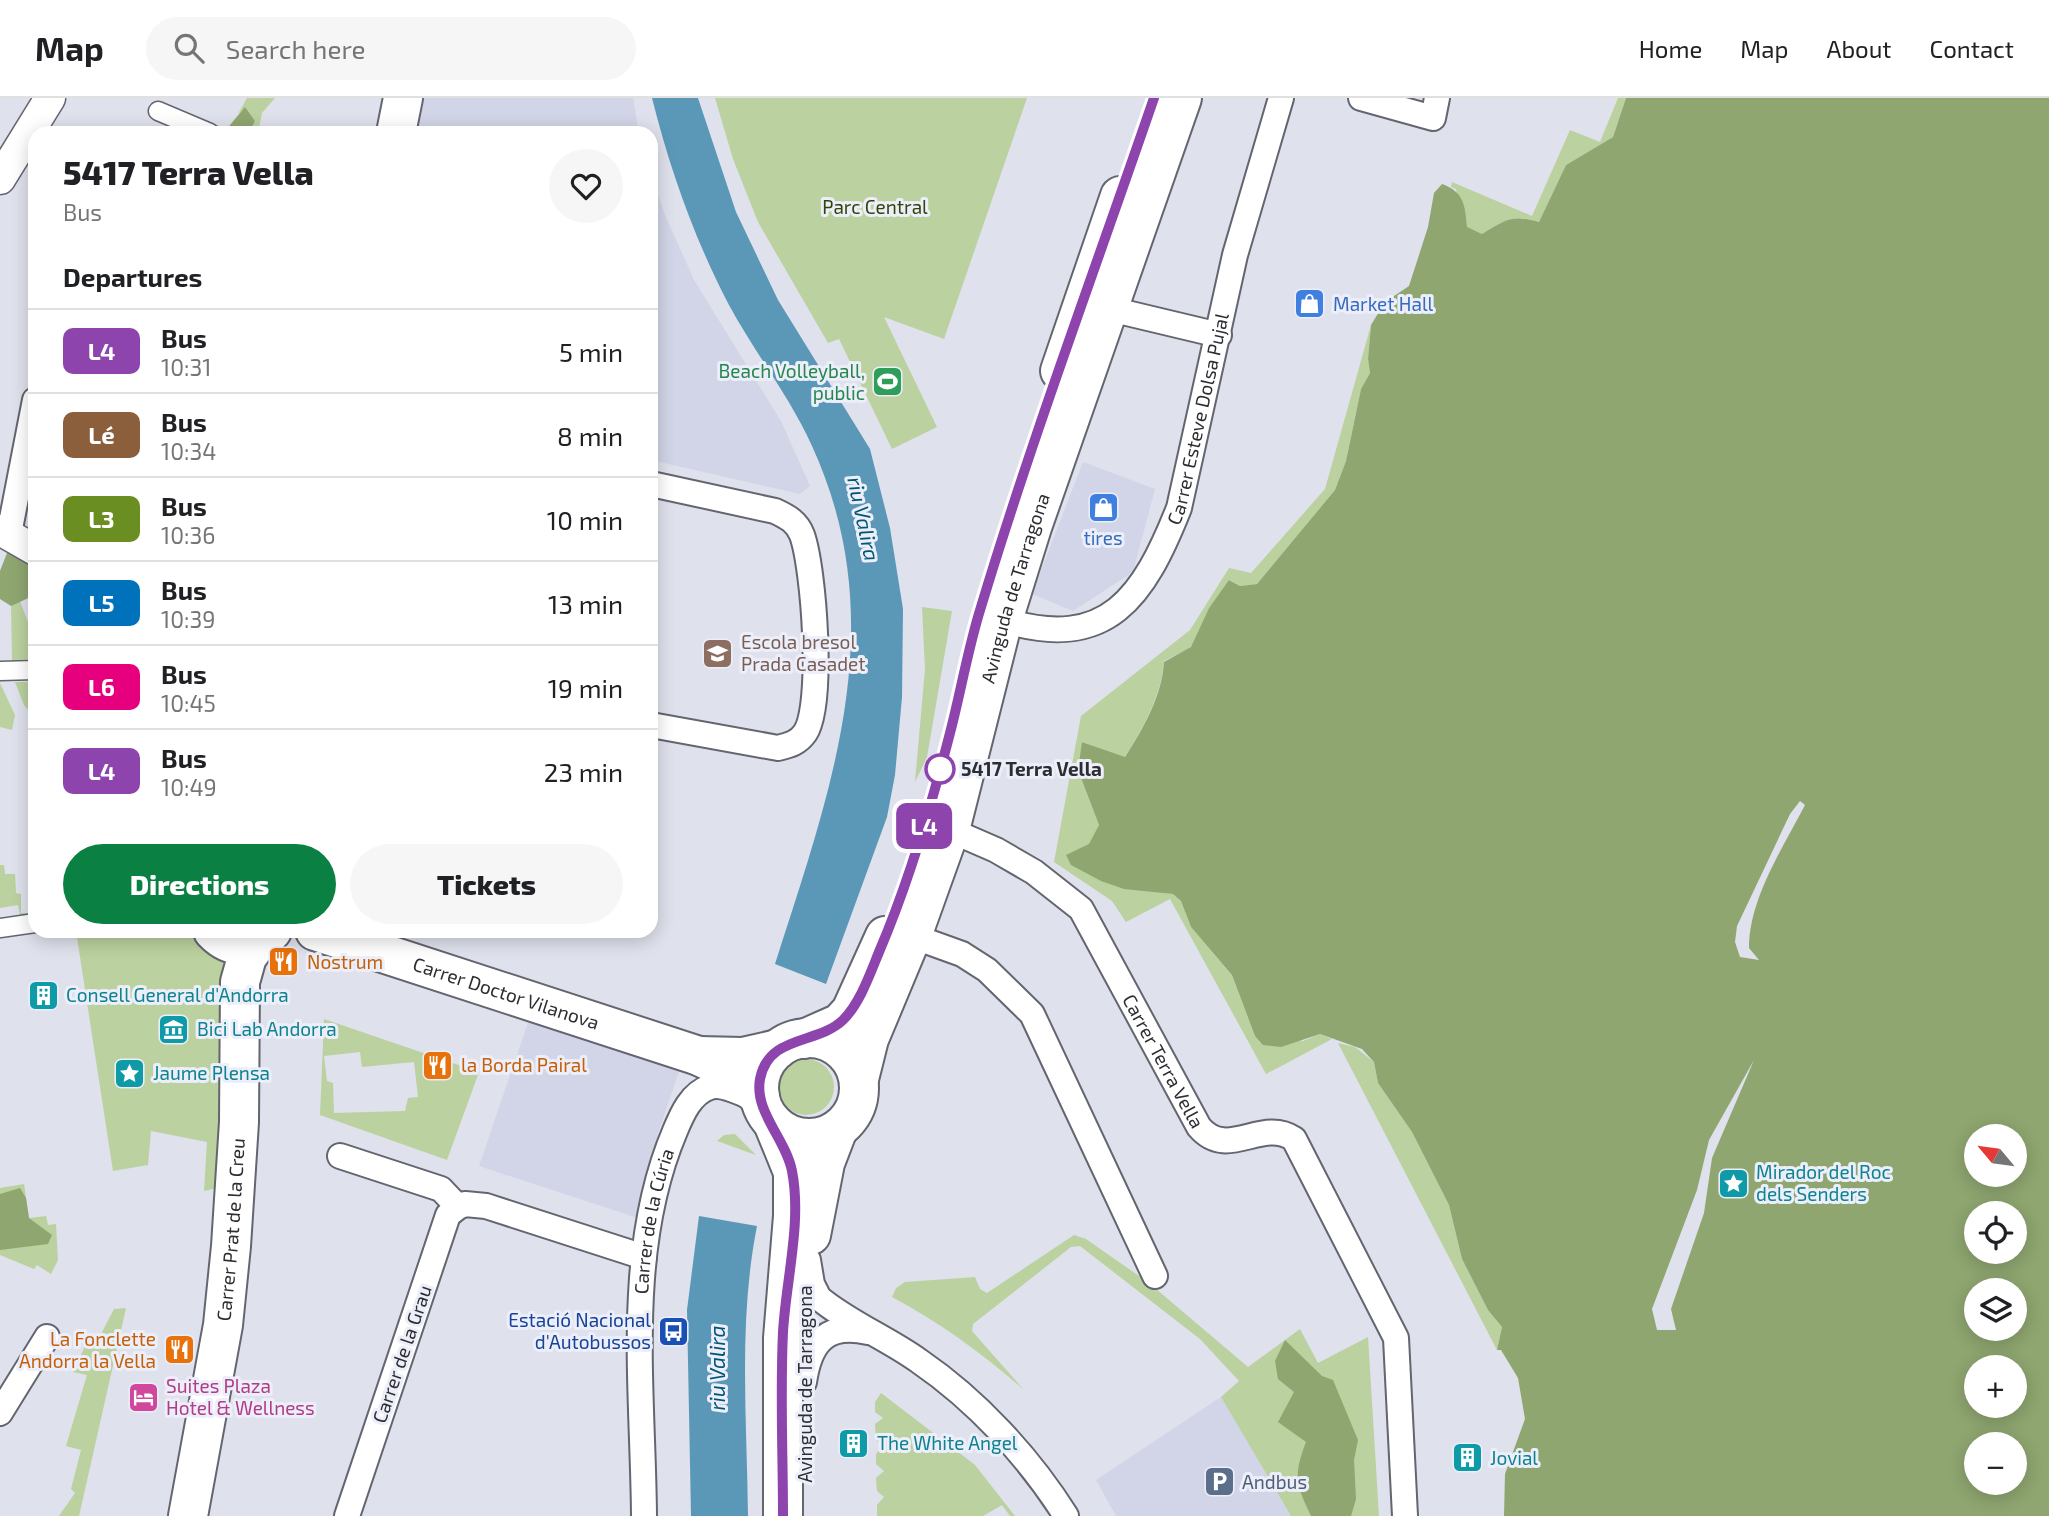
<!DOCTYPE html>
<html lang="en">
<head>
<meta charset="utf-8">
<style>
	:root { --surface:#fff; --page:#f6f6f6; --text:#202124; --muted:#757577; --line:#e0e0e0; --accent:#0b8043 }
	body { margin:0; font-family:"Exo 2",sans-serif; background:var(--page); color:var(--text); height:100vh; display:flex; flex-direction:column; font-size:26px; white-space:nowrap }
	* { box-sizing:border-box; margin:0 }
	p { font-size:23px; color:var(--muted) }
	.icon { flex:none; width:38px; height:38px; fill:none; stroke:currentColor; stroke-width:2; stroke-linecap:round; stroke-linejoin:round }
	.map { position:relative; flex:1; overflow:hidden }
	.drawer { position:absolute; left:28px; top:28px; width:630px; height:812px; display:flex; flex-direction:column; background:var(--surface); border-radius:21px; box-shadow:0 4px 18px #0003 }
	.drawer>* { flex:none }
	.badge { padding:0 14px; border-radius:10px; font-size:24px; line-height:46px }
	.needle { width:46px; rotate:299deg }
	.tools { position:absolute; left:1964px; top:1026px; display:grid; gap:14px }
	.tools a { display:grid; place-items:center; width:63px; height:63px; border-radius:50%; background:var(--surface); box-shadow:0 4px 18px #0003; font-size:35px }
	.map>.badge { position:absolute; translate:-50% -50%; box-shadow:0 0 0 4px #fff }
	h2 { padding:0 35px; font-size:26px; line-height:63px }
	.round { display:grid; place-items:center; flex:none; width:74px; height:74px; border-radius:37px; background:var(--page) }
	.headline { display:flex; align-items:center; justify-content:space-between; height:119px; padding:0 35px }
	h1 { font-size:33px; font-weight:800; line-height:52px }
	.primary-button { display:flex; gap:14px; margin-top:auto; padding:14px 35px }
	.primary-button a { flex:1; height:80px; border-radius:42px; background:var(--accent); color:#fff; font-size:28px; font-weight:800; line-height:80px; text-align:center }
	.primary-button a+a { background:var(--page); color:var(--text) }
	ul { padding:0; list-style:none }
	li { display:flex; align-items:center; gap:21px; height:84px; padding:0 35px; border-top:2px solid var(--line) }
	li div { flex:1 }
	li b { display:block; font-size:26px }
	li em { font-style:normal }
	li .badge { min-width:77px; font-weight:700; text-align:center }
	header { display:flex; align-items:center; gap:42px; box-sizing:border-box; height:98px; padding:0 35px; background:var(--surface); border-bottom:2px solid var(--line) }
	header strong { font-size:33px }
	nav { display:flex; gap:38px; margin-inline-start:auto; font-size:24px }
	.search { width:490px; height:63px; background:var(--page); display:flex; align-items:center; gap:18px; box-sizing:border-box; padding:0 24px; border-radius:38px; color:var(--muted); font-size:26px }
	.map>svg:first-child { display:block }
	.built { fill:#d1d5e7 }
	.green { fill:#bbd19f; fill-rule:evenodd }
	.forest { fill:#8fa670; fill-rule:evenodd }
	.water { fill:#5b98b8 }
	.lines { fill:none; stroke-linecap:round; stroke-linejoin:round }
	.pedestrian-casing { stroke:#63656f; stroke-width:21 }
	.minor-casing { stroke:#63656f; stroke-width:28 }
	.tertiary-casing { stroke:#63656f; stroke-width:33 }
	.primary-casing { stroke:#63656f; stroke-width:42 }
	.trunk-casing { stroke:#63656f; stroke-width:42 }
	.pedestrian { stroke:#fff; stroke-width:18 }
	.minor { stroke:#fff; stroke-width:24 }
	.tertiary { stroke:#fff; stroke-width:30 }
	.primary { stroke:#fff; stroke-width:38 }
	.trunk { stroke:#fff; stroke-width:38 }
	.line-casing { stroke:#fff; stroke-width:16 }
	.line { stroke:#8e44ad; stroke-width:10 }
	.stop-dot { fill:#fff; stroke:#8e44ad; stroke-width:3.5 }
	.labels { text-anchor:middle; stroke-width:6; stroke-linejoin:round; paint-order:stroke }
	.park-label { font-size:19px; fill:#314507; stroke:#eceefa }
	.shop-label { font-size:19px; fill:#366cbe; stroke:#eceefa; text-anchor:start }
	.leisure-label { font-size:19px; fill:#27864d; stroke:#eceefa; text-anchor:end }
	.street-label { font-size:19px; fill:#2d2e32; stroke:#eceefa }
	.education-label { font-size:19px; fill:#785e54; stroke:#eceefa; text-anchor:start }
	.stop-label { font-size:19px; font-weight:bold; fill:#2d2e32; stroke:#eceefa; text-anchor:start }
	.food-label { font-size:19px; fill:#c56008; stroke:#eceefa; text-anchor:start }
	.culture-label { font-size:19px; fill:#0d838f; stroke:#eceefa; text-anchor:start }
	.transit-label { font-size:19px; fill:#164399; stroke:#eceefa; text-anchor:end }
	.hotel-label { font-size:19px; fill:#b23c85; stroke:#eceefa; text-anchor:start }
	.service-label { font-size:19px; fill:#4e5e75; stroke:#eceefa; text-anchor:start }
	.water-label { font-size:21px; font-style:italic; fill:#005676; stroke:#eceefa }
</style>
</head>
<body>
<header>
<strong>Map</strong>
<div class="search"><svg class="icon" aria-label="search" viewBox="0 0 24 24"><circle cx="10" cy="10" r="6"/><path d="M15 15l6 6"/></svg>Search here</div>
<nav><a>Home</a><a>Map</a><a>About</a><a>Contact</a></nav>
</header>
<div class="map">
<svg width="2049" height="1418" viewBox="0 0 2049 1418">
	<rect width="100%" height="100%" fill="#dfe1ec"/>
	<g class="built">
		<polygon points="420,0 633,0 639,35 413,35"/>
		<polygon points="651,77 665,117 694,182 781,323 810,388 800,396 651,362"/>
		<polygon points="1083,364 1155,391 1133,474 1073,513 1032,496"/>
		<polygon points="530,919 680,971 658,1035 638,1120 479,1068"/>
		<polygon points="1221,1299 1291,1418 1116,1418 1096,1382"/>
	</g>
	<g class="green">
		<polygon points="247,0 275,0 262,15 258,35 249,35 255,23 245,10 238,16"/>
		<polygon points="715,0 1027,0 944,241 884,219 937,329 892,351 839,241 828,245 758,124 733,61"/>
		<path d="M1618,0H1626L1613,39L1566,67L1539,124C1516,116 1502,123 1482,136L1463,128L1456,91L1451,89L1452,84L1532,118L1570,32L1600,44Z"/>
		<path d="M1371,227L1368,261L1370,275L1361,291L1346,363L1335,392L1257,486L1240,488L1230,482L1209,510L1191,550L1164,563C1162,596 1142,633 1124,660L1083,644L1078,672L1099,727L1090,746L1159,794L1173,796L1181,803L1191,829L1232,877L1255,938L1303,943L1320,936L1332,941L1266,976L1170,801L1126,824L1112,803L1054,764L1081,618L1190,532L1229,470L1251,475L1325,391Z"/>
		<polygon points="20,503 34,540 35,561 12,562 11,508"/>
		<polygon points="922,509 952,513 927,659 915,684 925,571"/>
		<polygon points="15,584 35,584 35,589 28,590 35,620 24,607"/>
		<polygon points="0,585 15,617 12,632 0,629"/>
		<polygon points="0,767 4,767 5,776 15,776 16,795 21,796 21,815 35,815 35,819 21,821 18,807 0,810"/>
		<polygon points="76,833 201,833 220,859 227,875 221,1089 204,1093 207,1044 151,1033 148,1067 113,1073"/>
		<path d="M324,921L479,974L447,1062L320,1017ZM360,954L362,969L414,964L418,999L408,1000L405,1013L334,1015L333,985L327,983L324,958Z"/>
		<polygon points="1338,945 1355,949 1374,964 1378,985 1412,1034 1449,1107 1462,1161 1488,1212 1502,1229 1497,1252"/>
		<circle cx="806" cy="989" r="28"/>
		<polygon points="735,1036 756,1057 717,1043 724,1037"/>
		<polygon points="24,1086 29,1120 46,1118 48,1127 56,1126 58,1162 51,1176 37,1167 34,1171 0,1157 0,1090"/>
		<path d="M1074,1137L1086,1141L1149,1185L1248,1269L1300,1231L1318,1265L1368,1239L1379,1418H1291L1221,1299L1239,1283L1200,1241L1080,1148L1071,1149L973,1226L972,1233L1024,1292C983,1256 941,1225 892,1199L896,1190L905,1184L975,1179L980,1191L987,1195Z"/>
		<polygon points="126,1210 79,1418 59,1418 75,1395 71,1391 81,1352 66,1348 87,1277 73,1274 87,1244 98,1242 114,1211"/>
		<polygon points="881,1295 975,1367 1015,1418 1010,1418 1002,1407 983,1418 877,1418 877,1407 884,1399 877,1393 876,1380 884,1373 876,1366 876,1356 883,1348 876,1342 875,1326 883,1320 875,1314 875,1304"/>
	</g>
	<g class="forest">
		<path d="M1626,0H2049V1418H1504L1505,1376L1525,1321L1518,1280L1501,1252H1497L1502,1229L1488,1212L1462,1161L1449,1107L1412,1034L1378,985L1374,964L1362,951L1320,936L1281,949L1263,947L1255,938L1232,877L1191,829L1181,803L1173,796L1124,791L1101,783L1071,767L1066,757L1089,746L1099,727L1078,672L1082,644L1125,659C1143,631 1162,598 1164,564L1191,549L1209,510L1229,482L1240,488L1257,486L1335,392L1346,363L1361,291L1370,275L1368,261L1371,227L1385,204L1409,188L1428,129L1434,95L1442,86C1464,94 1465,107 1467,129L1482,136C1504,122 1513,116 1539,124L1566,67L1613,39ZM1800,703L1805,707C1783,750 1749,800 1749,850L1759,862L1740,859L1735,844L1737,828L1790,716ZM1754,962L1712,1060L1704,1115L1671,1211L1676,1232H1657L1652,1211L1697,1092L1709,1042ZM1976,1038H2014V1076H1976ZM1976,1115H2014V1153H1976ZM1976,1192H2014V1230H1976ZM1976,1269H2014V1307H1976ZM1976,1346H2014V1384H1976Z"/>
		<polygon points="245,9 255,23 249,35 228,35 230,27"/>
		<polygon points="17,451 27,461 35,497 11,508 0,501 0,473 7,455"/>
		<polygon points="20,1090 26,1100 29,1120 52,1137 48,1146 0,1152 0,1096"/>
		<path d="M1285,1242L1322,1278L1333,1282L1358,1342L1354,1362L1356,1401L1351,1418H1311C1296,1386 1293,1378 1306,1344L1278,1324L1294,1294L1278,1281L1275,1263Z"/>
	</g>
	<g class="water">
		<path d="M652,0H698L736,114L778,202L870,351L890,430L903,511L902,599L895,677L887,719L826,886L775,866C830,693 894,527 812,348C790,299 755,255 729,207C695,142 670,72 652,0Z"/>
		<path d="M699,1118L757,1128C738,1223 747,1322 748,1418H691L687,1212Z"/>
	</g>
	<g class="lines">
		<defs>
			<g id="pedestrian">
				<polyline points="158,13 210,35"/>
				<polyline points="0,573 35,572"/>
				<polyline points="0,830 35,825"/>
			</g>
			<g id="minor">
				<polyline points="1361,0 1433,20 1437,0"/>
				<polyline points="1110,211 1219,237"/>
				<path d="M651,386L775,413C788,419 797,424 802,437C814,470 824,607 805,635C798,645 790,647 778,650L651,627"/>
				<polyline points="9,436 35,302"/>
				<path id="s1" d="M1003,522C1108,555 1144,498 1179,410L1235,157L1281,0"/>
				<path id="s2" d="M950,732L996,752L1034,774L1081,811L1199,1029C1228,1063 1261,1019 1294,1041L1396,1240L1405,1418"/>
				<polyline points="912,838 962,856 987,872 1032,916 1155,1178"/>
				<polyline points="340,1058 441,1091 458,1109 448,1117 347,1418"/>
				<polyline points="458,1109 465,1106 486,1108 644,1159"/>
				<path d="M808,1162L812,1186L819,1200C849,1225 887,1240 919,1263C976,1302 1029,1359 1066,1418"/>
				<path d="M804,1284C810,1244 826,1225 868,1234"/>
				<polyline points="0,1315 47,1239"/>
				<path id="s3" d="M644,1418C643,1290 624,1153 675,1033C682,1016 691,995 710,989C721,985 736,993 746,997"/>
			</g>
			<g id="tertiary">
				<polyline points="0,81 50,0"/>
				<polyline points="0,432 35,452"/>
			</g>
			<g id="primary">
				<polyline points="396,35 403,0"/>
				<path d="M213,833C230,851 255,853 272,833"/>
				<path id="s4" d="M315,833L699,958L720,968L760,999"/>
				<polyline points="699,958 743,959 778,951"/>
				<path id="s5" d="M188,1418L223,1227L231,1148L239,1024L240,884L247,859L258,844"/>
			</g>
			<g id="trunk">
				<polyline points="1060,273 1120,98"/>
				<circle cx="809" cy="990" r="50"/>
				<polyline points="804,941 840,925 851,913 885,838"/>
				<path id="s6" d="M859,981L869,941L912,838L950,732L1003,522L1032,429L1182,0"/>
				<polyline points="773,1025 793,1074 793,1118 783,1240 783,1418"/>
				<polyline points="811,1137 825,1065 838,1031"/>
			</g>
		</defs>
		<use href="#pedestrian" class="pedestrian-casing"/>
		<use href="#minor" class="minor-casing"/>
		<use href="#tertiary" class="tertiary-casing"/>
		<use href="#primary" class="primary-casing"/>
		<use href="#trunk" class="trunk-casing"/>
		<use href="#pedestrian" class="pedestrian"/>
		<use href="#minor" class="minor"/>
		<use href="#tertiary" class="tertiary"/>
		<use href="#primary" class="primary"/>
		<use href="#trunk" class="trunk"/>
	</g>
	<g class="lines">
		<defs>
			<path id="line" d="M783,1418C783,1357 780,1295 783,1234C786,1182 802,1124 792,1073C786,1041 754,1014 760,981C769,936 817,947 843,922C860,905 870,876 879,854C909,784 931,709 950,635C961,593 968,550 981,509C1033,337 1096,169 1154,0"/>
		</defs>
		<use href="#line" class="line-casing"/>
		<use href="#line" class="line"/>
	</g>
	<defs>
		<symbol id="shop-square" viewBox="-11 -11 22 22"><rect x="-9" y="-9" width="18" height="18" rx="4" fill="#3f7fe0" stroke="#eceefa"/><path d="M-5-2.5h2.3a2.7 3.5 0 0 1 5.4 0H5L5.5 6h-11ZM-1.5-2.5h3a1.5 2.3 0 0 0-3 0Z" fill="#fff"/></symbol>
		<symbol id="stadium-square" viewBox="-11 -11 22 22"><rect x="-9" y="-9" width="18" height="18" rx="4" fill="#2e9e5b" stroke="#eceefa"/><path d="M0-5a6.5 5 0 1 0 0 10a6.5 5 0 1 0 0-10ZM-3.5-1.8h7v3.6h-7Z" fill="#fff"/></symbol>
		<symbol id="school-square" viewBox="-11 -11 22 22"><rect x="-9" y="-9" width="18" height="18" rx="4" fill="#8d6e63" stroke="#eceefa"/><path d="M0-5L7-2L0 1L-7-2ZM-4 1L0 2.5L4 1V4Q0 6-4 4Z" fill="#fff"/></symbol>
		<symbol id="restaurant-square" viewBox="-11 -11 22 22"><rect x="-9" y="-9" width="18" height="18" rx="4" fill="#e8710a" stroke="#eceefa"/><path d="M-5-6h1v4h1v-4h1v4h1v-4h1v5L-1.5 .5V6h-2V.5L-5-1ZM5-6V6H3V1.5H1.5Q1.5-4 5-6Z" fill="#fff"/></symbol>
		<symbol id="building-square" viewBox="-11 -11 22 22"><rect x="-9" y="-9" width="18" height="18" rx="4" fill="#0f9aa8" stroke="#eceefa"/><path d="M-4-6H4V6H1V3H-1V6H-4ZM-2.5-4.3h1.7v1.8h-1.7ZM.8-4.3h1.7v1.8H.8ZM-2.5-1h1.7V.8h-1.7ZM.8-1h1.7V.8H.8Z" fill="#fff"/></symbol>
		<symbol id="museum-square" viewBox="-11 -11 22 22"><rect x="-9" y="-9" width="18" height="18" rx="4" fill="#0f9aa8" stroke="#eceefa"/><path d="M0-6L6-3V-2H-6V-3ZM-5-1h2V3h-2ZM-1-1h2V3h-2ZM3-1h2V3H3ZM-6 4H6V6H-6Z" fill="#fff"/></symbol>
		<symbol id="sight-square" viewBox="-11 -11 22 22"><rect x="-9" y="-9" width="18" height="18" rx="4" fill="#0f9aa8" stroke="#eceefa"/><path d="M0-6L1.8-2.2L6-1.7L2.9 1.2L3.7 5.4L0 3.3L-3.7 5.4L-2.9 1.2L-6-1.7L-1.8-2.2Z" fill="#fff"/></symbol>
		<symbol id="bus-square" viewBox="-11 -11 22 22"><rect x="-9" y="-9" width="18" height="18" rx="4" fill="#1a4fb4" stroke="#eceefa"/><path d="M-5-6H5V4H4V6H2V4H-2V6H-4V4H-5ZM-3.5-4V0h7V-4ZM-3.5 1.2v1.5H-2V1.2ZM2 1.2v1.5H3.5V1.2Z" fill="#fff"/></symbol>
		<symbol id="hotel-square" viewBox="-11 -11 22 22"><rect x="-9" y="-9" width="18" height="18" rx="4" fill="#d1479c" stroke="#eceefa"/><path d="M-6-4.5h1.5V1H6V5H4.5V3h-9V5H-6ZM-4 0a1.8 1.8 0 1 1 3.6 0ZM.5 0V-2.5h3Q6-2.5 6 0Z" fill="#fff"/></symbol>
		<symbol id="parking-square" viewBox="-11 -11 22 22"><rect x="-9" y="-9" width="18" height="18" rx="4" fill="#5c6f8a" stroke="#eceefa"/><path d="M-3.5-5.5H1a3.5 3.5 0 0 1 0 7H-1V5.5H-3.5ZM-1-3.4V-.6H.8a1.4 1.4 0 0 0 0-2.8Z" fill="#fff"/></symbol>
	</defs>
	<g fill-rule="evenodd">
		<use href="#shop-square" x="1292" y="188" width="35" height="35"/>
		<use href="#stadium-square" x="870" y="266" width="35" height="35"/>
		<use href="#shop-square" x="1086" y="392" width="35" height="35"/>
		<use href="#school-square" x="700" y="538" width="35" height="35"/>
		<use href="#restaurant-square" x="266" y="846" width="35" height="35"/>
		<use href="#building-square" x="26" y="880" width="35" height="35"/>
		<use href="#museum-square" x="156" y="914" width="35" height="35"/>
		<use href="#restaurant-square" x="420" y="950" width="35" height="35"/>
		<use href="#sight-square" x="112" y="958" width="35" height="35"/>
		<use href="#sight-square" x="1716" y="1068" width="35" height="35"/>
		<use href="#bus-square" x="656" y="1216" width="35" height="35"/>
		<use href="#restaurant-square" x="162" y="1234" width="35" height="35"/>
		<use href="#hotel-square" x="126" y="1282" width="35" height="35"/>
		<use href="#building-square" x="836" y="1328" width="35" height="35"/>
		<use href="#building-square" x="1450" y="1342" width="35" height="35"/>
		<use href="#parking-square" x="1202" y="1366" width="35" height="35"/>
	</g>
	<circle class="stop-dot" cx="940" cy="671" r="14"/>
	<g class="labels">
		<g class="park-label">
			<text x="875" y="116">Parc Central</text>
		</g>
		<g class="shop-label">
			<text x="1333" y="213">Market Hall</text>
			<text x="1103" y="447" text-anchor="middle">tires</text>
		</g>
		<g class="leisure-label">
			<text x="865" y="280">Beach Volleyball,<tspan x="865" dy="22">public</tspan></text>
		</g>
		<g class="street-label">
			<text dy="7" stroke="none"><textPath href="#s1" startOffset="331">Carrer Esteve Dolsa Pujal</textPath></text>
			<text dy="7" stroke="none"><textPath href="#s6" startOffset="516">Avinguda de Tarragona</textPath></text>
			<text dy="7" stroke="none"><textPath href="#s4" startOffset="201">Carrer Doctor Vilanova</textPath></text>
			<text dy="7" stroke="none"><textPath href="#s2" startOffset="327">Carrer Terra Vella</textPath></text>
			<text dy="7" stroke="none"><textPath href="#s3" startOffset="296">Carrer de la Cúria</textPath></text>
			<text dy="7" stroke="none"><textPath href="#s5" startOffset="290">Carrer Prat de la Creu</textPath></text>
			<text transform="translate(402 1256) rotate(-71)" y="7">Carrer de la Grau</text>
			<text transform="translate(805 1286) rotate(-90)" y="7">Avinguda de Tarragona</text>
		</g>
		<g class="education-label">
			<text x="741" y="551">Escola bresol<tspan x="741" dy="22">Prada Casadet</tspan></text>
		</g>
		<g class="stop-label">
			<text x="961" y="678">5417 Terra Vella</text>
		</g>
		<g class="food-label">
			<text x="307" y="871">Nostrum</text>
			<text x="461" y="974">la Borda Pairal</text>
			<text x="156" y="1248" text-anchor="end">La Fonclette<tspan x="156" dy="22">Andorra la Vella</tspan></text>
		</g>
		<g class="culture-label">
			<text x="66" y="904">Consell General d'Andorra</text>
			<text x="197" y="938">Bici Lab Andorra</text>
			<text x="153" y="982">Jaume Plensa</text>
			<text x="1756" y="1081">Mirador del Roc<tspan x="1756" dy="22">dels Senders</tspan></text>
			<text x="877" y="1352">The White Angel</text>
			<text x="1490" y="1367">Jovial</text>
		</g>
		<g class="transit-label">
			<text x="651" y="1229">Estació Nacional<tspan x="651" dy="22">d'Autobussos</tspan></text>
		</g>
		<g class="hotel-label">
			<text x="166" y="1295">Suites Plaza<tspan x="166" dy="22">Hotel &amp; Wellness</tspan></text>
		</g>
		<g class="service-label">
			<text x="1242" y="1391">Andbus</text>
		</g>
		<g class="water-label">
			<text transform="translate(863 421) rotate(78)" y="7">riu Valira</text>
			<text transform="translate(718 1270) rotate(-90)" y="7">riu Valira</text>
		</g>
	</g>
</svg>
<div class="tools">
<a><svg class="needle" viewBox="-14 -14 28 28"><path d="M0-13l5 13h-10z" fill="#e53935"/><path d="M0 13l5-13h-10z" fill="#757577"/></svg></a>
<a><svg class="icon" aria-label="locate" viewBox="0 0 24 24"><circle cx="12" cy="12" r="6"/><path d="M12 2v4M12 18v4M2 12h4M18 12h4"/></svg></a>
<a><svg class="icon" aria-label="layers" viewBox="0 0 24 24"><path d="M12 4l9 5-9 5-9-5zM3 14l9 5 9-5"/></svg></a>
<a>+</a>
<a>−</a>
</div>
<b class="badge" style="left:924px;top:728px;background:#8e44ad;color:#fff">L4</b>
<section class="drawer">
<div class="headline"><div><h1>5417 Terra Vella</h1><p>Bus</p></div><a class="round"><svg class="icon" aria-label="heart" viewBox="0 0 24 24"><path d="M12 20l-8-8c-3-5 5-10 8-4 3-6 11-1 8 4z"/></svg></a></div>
<h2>Departures</h2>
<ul>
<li><span class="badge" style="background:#8e44ad;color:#fff">L4</span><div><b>Bus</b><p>10:31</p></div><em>5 min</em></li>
<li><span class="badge" style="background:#8b5e3c;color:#fff">Lé</span><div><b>Bus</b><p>10:34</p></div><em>8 min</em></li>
<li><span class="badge" style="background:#6b8e23;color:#fff">L3</span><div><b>Bus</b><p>10:36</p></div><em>10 min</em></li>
<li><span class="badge" style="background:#0072bc;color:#fff">L5</span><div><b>Bus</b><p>10:39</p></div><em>13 min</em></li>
<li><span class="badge" style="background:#e6007e;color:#fff">L6</span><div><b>Bus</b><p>10:45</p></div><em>19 min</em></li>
<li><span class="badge" style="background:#8e44ad;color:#fff">L4</span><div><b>Bus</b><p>10:49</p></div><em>23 min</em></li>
</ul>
<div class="primary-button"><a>Directions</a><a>Tickets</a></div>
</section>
</div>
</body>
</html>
